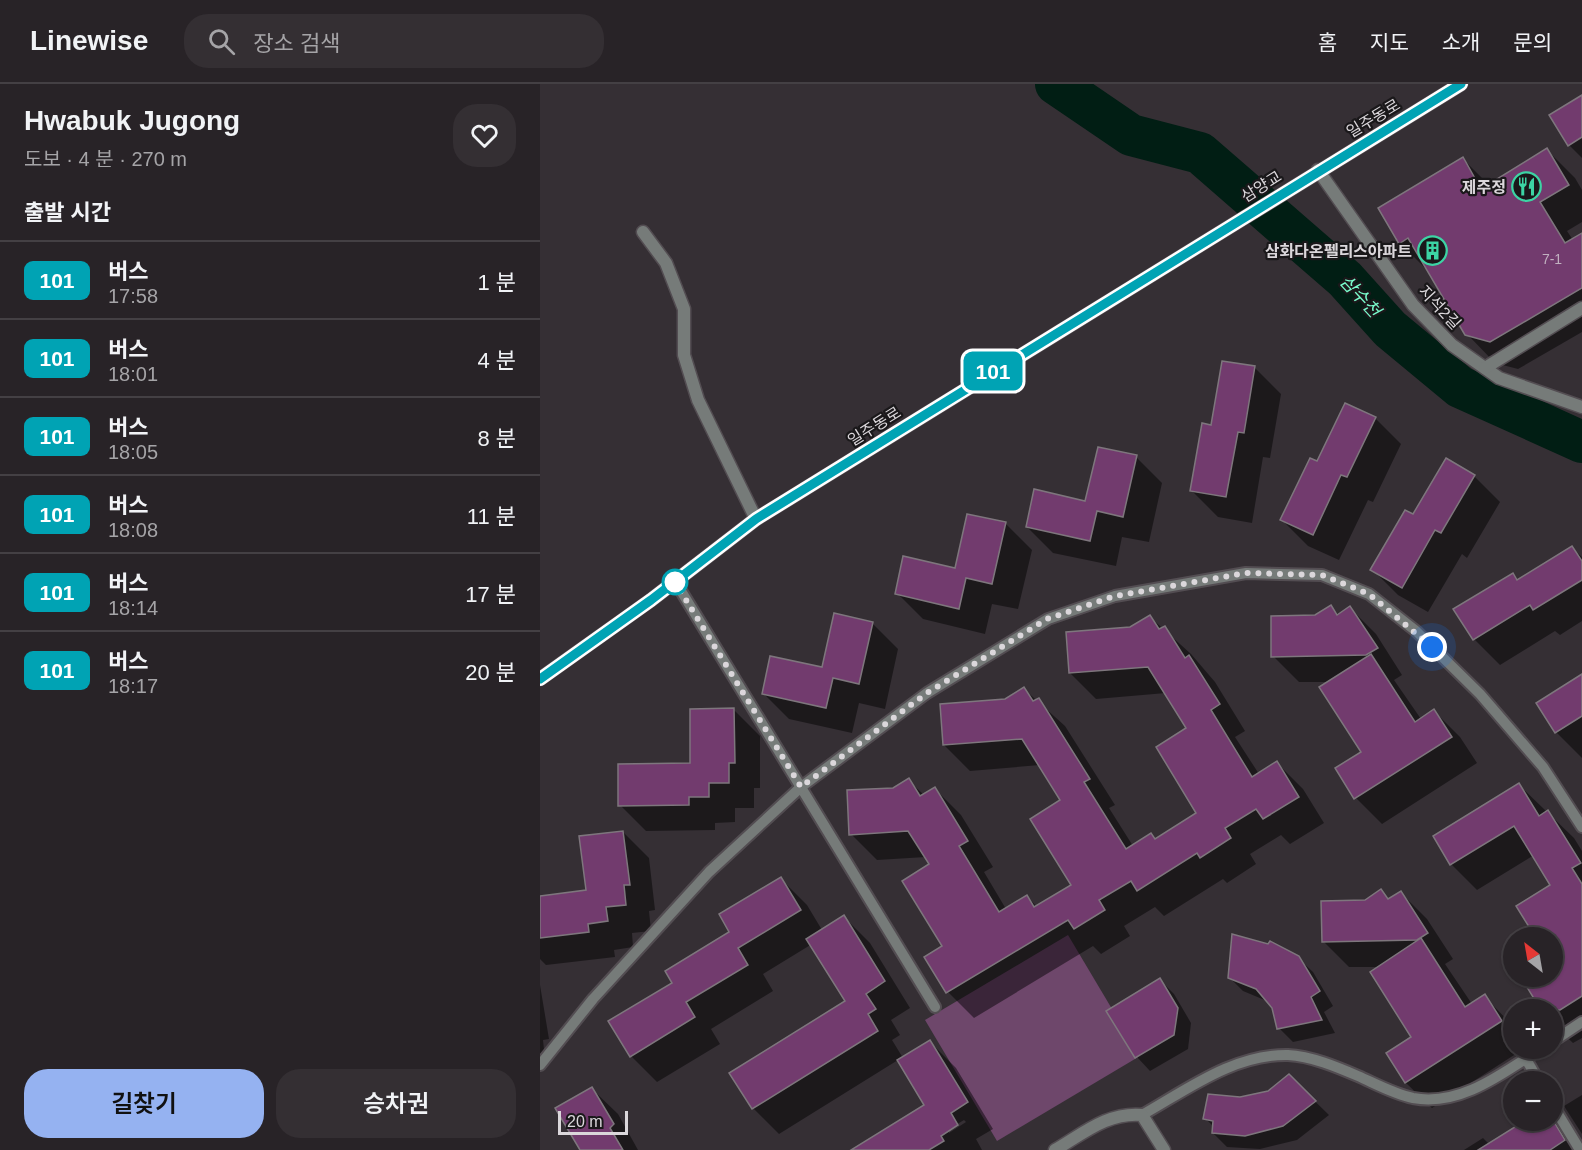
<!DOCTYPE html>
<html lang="ko">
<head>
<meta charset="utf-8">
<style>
	:root { --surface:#282327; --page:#342f33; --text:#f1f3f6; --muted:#a5a4a7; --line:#444044; --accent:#95b2f1 }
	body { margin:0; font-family:Helvetica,"Noto Sans KR",sans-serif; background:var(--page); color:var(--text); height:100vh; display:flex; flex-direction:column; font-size:22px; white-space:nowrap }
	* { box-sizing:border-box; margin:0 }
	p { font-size:20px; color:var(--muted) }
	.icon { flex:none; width:33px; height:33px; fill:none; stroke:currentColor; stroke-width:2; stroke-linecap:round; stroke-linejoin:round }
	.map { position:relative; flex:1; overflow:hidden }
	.panel { display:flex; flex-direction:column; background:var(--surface); width:540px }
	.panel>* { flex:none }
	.badge { padding:0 12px; border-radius:9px; font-size:21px; line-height:39px }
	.needle { width:39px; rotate:329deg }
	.tools { position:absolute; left:963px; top:843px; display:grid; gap:12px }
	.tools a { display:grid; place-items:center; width:60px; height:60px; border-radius:50%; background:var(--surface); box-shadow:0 2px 4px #0004,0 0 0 2px var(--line); font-size:30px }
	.scale { position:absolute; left:18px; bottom:15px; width:70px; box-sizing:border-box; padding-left:6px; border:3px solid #dbd7db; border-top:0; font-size:16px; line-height:21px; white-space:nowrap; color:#dbd7db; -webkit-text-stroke:4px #1a181a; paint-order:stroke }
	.you { position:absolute; width:30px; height:30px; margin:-15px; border:4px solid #fff; border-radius:50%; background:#1a73e8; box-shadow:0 0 0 9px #1a73e833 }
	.map>.badge { position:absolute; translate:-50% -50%; box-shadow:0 0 0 3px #fff }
	h2 { padding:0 24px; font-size:22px; line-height:54px }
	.round { display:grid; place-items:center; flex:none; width:63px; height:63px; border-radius:24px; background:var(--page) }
	.headline { display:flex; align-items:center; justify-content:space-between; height:102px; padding:0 24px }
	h1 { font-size:28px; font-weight:600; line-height:45px }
	.primary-button { display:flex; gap:12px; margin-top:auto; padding:12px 24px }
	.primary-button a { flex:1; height:69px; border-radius:24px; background:var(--accent); color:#111; font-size:24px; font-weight:600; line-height:69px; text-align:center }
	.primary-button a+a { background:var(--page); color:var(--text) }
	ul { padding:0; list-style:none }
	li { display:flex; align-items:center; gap:18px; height:78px; padding:0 24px; border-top:2px solid var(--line) }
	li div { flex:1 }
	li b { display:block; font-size:22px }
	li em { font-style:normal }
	li .badge { min-width:66px; font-weight:700; text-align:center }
	header { display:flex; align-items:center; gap:36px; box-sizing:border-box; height:84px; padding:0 30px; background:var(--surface); border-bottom:2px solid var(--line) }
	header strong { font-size:28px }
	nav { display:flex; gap:33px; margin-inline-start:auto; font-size:21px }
	.search { width:420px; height:54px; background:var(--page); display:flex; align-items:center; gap:15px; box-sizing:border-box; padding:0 21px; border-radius:24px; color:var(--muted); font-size:22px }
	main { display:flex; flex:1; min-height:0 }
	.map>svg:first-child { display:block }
	.green { fill:#6e476b }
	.shadow { fill:#0007; fill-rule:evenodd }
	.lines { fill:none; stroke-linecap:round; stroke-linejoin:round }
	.river { stroke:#011e14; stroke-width:42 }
	.building { fill:#723b6e; stroke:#7e767d; stroke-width:1.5 }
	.lane-casing { stroke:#534d52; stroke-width:14 }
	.street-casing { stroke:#534d52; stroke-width:15 }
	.secondary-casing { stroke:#534d52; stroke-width:15 }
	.lane { stroke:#767b79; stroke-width:10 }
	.street { stroke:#767b79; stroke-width:12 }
	.secondary { stroke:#9ea4a1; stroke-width:12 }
	.line-casing { stroke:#fff; stroke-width:14 }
	.line { stroke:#00a3b4; stroke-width:9 }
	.walk { stroke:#dbd7db; stroke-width:6; stroke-dasharray:0 10.8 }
	.stop-dot { fill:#fff; stroke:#00a3b4; stroke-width:3 }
	.labels { text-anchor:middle; stroke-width:4.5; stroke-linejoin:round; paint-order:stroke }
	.number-label { font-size:14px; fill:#c1b0c0 }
	.street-label { font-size:16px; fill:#dbd7db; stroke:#1a181a }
	.poi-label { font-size:16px; font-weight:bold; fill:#dbd7db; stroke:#1a181a; text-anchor:end }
	.water-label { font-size:18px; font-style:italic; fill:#7afbcc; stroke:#1a181a }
</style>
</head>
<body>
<header>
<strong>Linewise</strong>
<div class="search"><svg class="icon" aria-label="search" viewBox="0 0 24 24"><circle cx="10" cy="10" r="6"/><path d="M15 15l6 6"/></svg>장소 검색</div>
<nav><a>홈</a><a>지도</a><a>소개</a><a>문의</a></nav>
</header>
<main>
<section class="panel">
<div class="headline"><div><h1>Hwabuk Jugong</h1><p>도보 · 4 분 · 270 m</p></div><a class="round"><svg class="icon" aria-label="heart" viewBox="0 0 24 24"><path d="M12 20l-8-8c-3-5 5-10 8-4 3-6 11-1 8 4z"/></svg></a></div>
<h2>출발 시간</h2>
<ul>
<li><span class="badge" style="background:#00a3b4;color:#fff">101</span><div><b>버스</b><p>17:58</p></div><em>1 분</em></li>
<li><span class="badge" style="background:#00a3b4;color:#fff">101</span><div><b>버스</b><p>18:01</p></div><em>4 분</em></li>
<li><span class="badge" style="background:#00a3b4;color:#fff">101</span><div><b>버스</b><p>18:05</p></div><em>8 분</em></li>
<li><span class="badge" style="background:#00a3b4;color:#fff">101</span><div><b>버스</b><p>18:08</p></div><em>11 분</em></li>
<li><span class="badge" style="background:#00a3b4;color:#fff">101</span><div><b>버스</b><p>18:14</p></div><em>17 분</em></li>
<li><span class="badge" style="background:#00a3b4;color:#fff">101</span><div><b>버스</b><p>18:17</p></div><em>20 분</em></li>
</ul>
<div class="primary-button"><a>길찾기</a><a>승차권</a></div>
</section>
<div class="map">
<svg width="1042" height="1066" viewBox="0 0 1042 1066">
	<rect width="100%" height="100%" fill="#352f34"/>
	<polygon class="green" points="528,851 600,972 457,1057 385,936"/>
	<g class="shadow">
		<polygon points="1042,13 1042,74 1029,61 1011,32"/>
		<polygon points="1007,66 1035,94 1042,106 1042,138 1027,147 1033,156 1042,150 1042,248 978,285 955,279 927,250 888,187 860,159 923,75 949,101"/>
		<polygon points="715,284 741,310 730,374 723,373 712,439 678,433 652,407 672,343"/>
		<polygon points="835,334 861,360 833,418 828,416 799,476 768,462 742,436 778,379"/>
		<polygon points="596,373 622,399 609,458 582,453 576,482 513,469 487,443 546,418"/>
		<polygon points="934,392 960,418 927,474 922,470 888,528 858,511 832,485 873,432"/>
		<polygon points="466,440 492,466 478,525 452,520 445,550 383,535 357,509 416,485"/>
		<polygon points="1032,464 1042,473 1042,537 1020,551 1015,547 960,581 934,555 972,491 979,497"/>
		<polygon points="791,523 799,531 810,524 836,550 862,591 854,596 881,635 894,627 920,653 937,679 842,740 816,714 823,668 790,598 759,598 733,572 775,533"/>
		<polygon points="610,533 651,570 675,598 705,647 695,653 719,690 737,679 763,705 784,739 750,760 741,751 710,770 716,780 687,799 683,795 624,832 615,823 584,842 590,852 561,870 553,862 434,934 408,908 386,873 404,862 391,781 386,773 337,776 311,750 353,705 368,696 384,711 395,705 421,731 453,783 444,788 466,825 487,812 497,823 533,801 522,717 500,681 430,687 404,661 484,605 525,642 575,721 569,724 593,762 611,751 616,756 658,729 648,645 626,609 556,615 530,589"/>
		<polygon points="332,539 358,565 345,625 319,619 312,649 249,635 223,609 283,585"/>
		<polygon points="1042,592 1042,674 1016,648 998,619"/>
		<polygon points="194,626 220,652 220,704 214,704 214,724 195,724 195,738 175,739 175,746 106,747 80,721 152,681"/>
		<polygon points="979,701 1034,754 1042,767 1042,954 1033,959 1012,939 1012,801 994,771 937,806 911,780 895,753"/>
		<polygon points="83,748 109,774 115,826 109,827 111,847 92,849 93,863 74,866 75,873 6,881 0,875 0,813 47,807"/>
		<path d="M241,795L267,821L282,846L304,833L330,859L370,924L351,936L360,951L352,956L363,974L390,958L416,984L453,1045L436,1055L442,1066H314L386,1022L358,976L239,1050L213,1024L307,918L272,860L223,890L233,907L171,945L180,960L117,998L91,972L134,900L191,849ZM424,1036L426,1038L409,1049V1045Z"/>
		<polygon points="841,807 850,816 861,809 887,835 913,875 905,880 932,920 944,912 974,943 974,964 985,964 892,1024 866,999 848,970 873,953 841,883 809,883 783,857 825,817"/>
		<polygon points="758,874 773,888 793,922 784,928 795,949 753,958 739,944 733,924 727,917 703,907 689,893"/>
		<polygon points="620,896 634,910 651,939 648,965 610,987 597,973 568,927"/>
		<polygon points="0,901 9,955 3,956 5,975 0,976"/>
		<polygon points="749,992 789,1031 757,1056 720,1065 687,1063 673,1049 674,1043 665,1034 728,1008"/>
		<polygon points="52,1005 78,1030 98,1066 41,1066"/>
		<polygon points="1042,1011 1042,1050 1024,1022"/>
		<polygon points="1012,1035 1040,1066 924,1066 943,1054 950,1061"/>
	</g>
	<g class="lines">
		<polyline class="river" points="516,0 591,51 660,69 805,195 850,245 920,303 1042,358"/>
	</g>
	<g class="building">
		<polygon points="1042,11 1042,53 1028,62 1009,31"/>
		<polygon points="1007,64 1029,101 1000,118 1025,159 1042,149 1042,204 950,258 925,251 868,154 859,160 838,124 923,73 941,105"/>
		<polygon points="682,277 715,282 704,349 698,348 686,413 650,407 662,339 671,341"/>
		<polygon points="805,319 836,333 807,393 801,391 773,451 740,436 770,374 777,377"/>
		<polygon points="558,363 597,371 583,433 557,427 550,457 486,443 494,405 545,417"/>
		<polygon points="906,374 935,391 901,449 895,446 862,504 830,486 865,426 873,430"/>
		<polygon points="427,430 466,438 452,500 426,494 419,525 355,510 363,472 415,484"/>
		<polygon points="1032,462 1042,477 1042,496 993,526 990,521 933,556 913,525 973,489 977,496"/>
		<polygon points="791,521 797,531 810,522 838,564 826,571 731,573 731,532 775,531"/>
		<polygon points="294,529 333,538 319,600 293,594 286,624 222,610 230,572 282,583"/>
		<polygon points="610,531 619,545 625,542 645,574 649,571 680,620 671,626 712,693 737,677 759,713 723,735 716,725 685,744 691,754 660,774 657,769 597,807 591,797 559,816 565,826 534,845 528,836 406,909 384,873 402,862 362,797 389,780 368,747 309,751 307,706 353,704 369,694 380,712 395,703 428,757 419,762 459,828 487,811 494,823 531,801 490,735 520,716 482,655 403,661 400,620 465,615 484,603 493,617 499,614 550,695 544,698 586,765 611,749 615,755 656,729 616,663 646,644 608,583 529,589 526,548 590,543"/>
		<polygon points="831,570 875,638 894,625 912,653 814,715 795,684 821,668 779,603"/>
		<polygon points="1042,590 1042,632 1015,649 996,619"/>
		<polygon points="194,624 195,679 189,679 189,699 169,699 169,713 149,713 149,721 78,722 78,680 150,679 150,625"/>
		<polygon points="979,699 999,732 1008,726 1041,779 1032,784 1042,800 1042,912 1020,926 1001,926 985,900 997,892 1012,892 1012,854 996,854 976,822 1010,801 974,742 910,781 893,752"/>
		<polygon points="83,747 90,801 84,801 86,821 66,823 68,837 48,840 49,848 0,854 0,812 46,806 39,752"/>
		<polygon points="241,793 261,826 198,864 208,881 146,918 155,933 90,973 68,937 132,899 125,887 189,848 179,830"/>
		<polygon points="841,805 848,815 861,807 888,849 877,856 782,858 781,817 825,816"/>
		<polygon points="304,831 345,897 326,910 336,925 328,930 338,947 212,1025 189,989 305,917 266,855"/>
		<polygon points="692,850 728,860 730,857 759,872 780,907 771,913 782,936 737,945 732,924 716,905 688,894"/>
		<polygon points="881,854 925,923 945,910 962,937 865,999 846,969 871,953 830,888"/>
		<polygon points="620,894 638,924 634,951 595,974 566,927"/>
		<polygon points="390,956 428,1018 411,1029 418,1041 401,1052 404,1057 389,1066 311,1066 384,1021 357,976"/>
		<polygon points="749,990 776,1017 743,1042 705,1052 672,1049 673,1037 663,1035 668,1010 700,1013 728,1007"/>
		<polygon points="52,1003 74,1040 70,1044 83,1066 40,1066 15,1024"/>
		<polygon points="986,1036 1013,1036 1025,1056 1010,1066 938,1066"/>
	</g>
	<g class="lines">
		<defs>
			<g id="lane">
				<polyline points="135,497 395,923"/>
				<polyline points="1012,958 1042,938"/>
				<polyline points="986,975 999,998"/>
				<polyline points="0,981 53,915 169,788 261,703 387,609 508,535 575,512 706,489 782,491 829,510 876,547 940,610 1003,683 1042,743"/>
				<polyline points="1012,1020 1040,1066"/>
				<path d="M602,1031C648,1005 694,970 748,971C771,972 797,983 818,992C836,1000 854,1010 873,1014C921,1023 964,988 1002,964"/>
			</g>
			<g id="street">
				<polyline points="778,86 873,221 912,261 959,294 1042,323"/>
				<polyline points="103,148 126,179 144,225 144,271 158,316 216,435"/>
				<polyline points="945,284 1042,224"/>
				<path d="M515,1066C544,1049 568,1028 602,1031L624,1066"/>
			</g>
			<polyline id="secondary" points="0,595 111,516 216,435 921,0"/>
		</defs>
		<use href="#lane" class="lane-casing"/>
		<use href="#street" class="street-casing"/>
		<use href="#secondary" class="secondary-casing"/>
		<use href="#lane" class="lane"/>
		<use href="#street" class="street"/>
		<use href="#secondary" class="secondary"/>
	</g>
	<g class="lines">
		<defs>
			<polyline id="line" points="0,595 111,516 216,435 921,0"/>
		</defs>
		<use href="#line" class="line-casing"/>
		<use href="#line" class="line"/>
		<polyline class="walk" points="135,498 261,703 387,609 507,535 575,512 706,489 782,491 829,510 892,563"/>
	</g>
	<defs>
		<symbol id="restaurant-ring" viewBox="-11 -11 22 22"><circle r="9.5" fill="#1a181a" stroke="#3cd4a4" stroke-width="1.5"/><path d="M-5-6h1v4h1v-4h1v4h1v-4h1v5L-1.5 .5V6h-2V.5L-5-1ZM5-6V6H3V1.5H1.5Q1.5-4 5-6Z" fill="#3cd4a4"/></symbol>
		<symbol id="building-ring" viewBox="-11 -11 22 22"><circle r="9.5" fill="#1a181a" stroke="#3cd4a4" stroke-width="1.5"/><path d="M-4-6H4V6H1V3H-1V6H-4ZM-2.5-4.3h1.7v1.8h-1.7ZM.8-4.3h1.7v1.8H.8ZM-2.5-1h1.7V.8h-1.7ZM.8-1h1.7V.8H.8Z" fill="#3cd4a4"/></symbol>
	</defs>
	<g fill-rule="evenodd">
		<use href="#restaurant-ring" x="970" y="86" width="33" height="33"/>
		<use href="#building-ring" x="876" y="150" width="33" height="33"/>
	</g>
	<circle class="stop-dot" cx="135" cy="498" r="12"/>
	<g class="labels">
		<g class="number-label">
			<text x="1012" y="180">7-1</text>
		</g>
		<g class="street-label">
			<text transform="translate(833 34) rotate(-31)" y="6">일주동로</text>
			<text transform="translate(721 102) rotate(-32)" y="6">삼양교</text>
			<text transform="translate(900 223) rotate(47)" y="6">지석2길</text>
			<text transform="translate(334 342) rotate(-32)" y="6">일주동로</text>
		</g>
		<g class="poi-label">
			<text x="966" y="109">제주정</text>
			<text x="872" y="173">삼화다온펠리스아파트</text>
		</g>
		<g class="water-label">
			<text transform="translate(820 212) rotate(47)" y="6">삼수천</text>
		</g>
	</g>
</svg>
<div class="tools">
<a><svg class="needle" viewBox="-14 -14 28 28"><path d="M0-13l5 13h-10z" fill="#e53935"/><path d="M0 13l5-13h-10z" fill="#a5a4a7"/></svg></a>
<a>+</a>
<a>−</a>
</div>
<div class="scale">20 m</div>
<div class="you" style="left:892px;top:563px"></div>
<b class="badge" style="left:453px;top:287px;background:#00a3b4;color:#fff">101</b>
</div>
</main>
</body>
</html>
